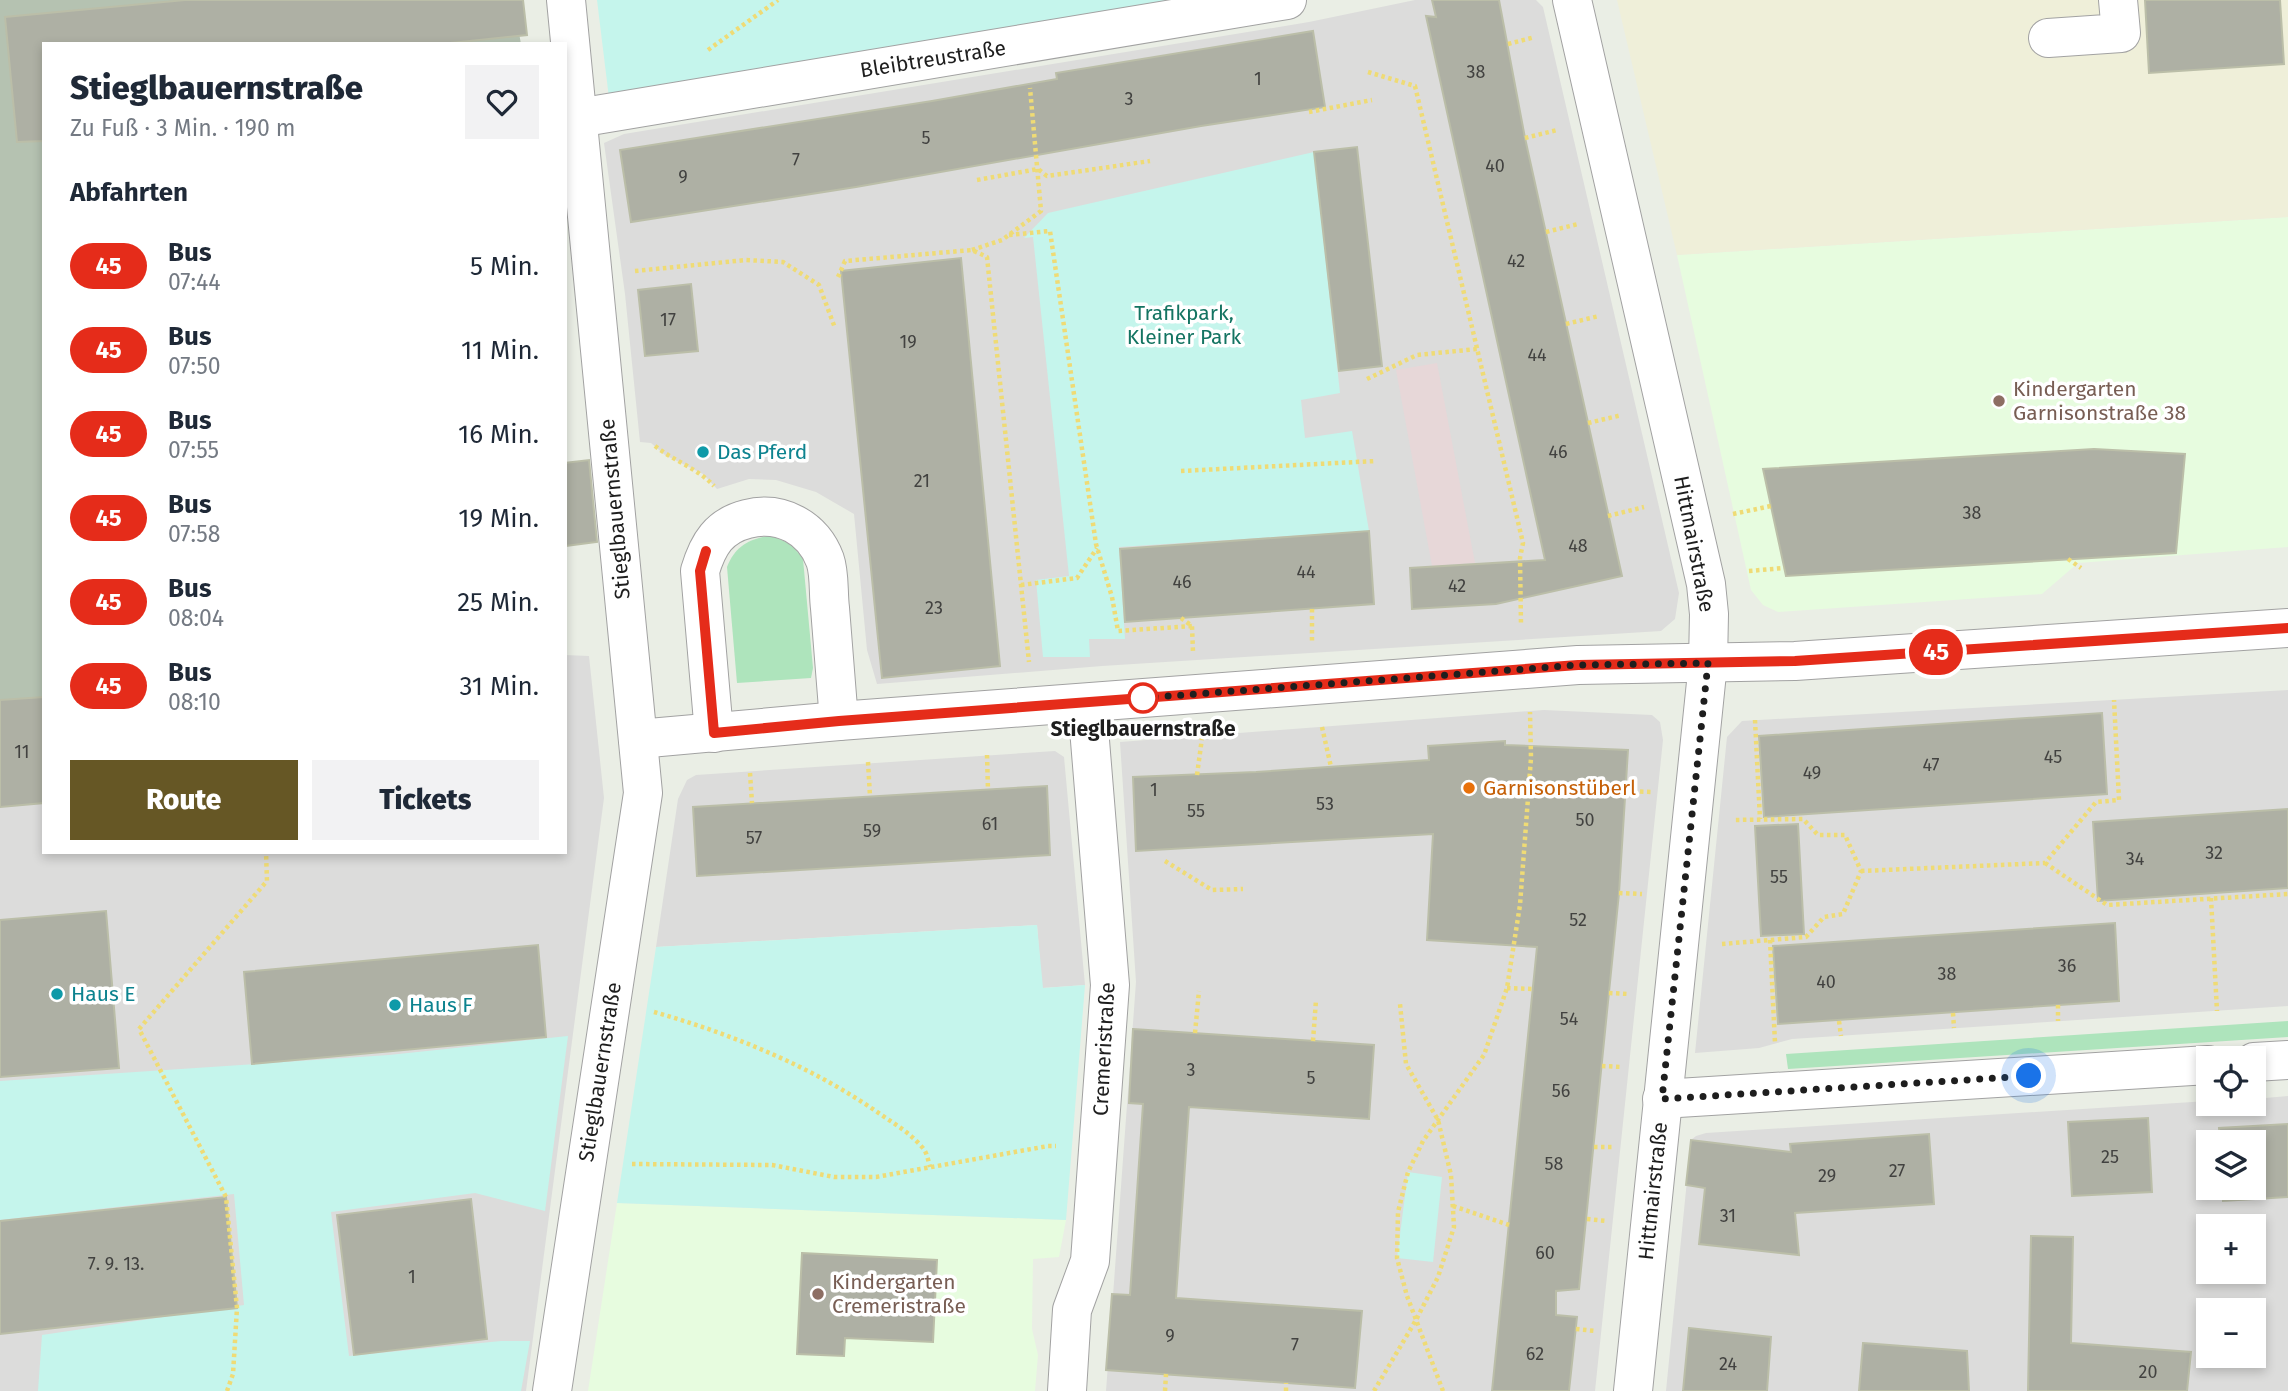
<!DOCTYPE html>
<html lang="de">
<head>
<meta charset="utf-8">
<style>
	:root { --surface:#fff; --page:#f2f2f3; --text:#1f2937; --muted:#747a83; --accent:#665725 }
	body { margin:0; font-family:"Fira Sans",sans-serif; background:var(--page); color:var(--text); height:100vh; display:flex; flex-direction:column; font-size:26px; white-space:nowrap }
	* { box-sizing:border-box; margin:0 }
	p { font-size:23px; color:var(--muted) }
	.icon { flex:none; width:38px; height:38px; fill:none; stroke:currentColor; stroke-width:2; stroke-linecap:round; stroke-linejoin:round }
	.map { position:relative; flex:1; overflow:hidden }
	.sheet { position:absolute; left:42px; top:42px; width:525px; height:812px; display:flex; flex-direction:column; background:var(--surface); border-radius:0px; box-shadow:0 4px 10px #0003 }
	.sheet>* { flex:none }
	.badge { padding:0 14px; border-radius:23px; font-size:24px; line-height:46px }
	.fabs { position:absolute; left:2196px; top:1046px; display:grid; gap:14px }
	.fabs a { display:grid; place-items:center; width:70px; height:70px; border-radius:0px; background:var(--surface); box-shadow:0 4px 10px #0003; font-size:35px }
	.you { position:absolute; width:35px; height:35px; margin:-18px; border:5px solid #fff; border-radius:50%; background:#1a73e8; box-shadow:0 0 0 10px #1a73e833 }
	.map>.badge { position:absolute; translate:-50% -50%; box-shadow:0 0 0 4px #fff }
	h2 { padding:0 28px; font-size:26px; line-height:63px }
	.round { display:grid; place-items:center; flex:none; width:74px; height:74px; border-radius:0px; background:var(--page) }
	.head { display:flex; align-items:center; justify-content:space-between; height:119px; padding:0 28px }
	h1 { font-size:33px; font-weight:800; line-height:52px }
	.action { display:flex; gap:14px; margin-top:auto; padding:14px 28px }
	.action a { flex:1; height:80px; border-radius:0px; background:var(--accent); color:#fff; font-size:28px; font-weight:800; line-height:80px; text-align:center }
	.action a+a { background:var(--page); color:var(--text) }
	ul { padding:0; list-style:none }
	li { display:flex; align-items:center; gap:21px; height:84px; padding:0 28px }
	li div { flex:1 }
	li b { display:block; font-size:26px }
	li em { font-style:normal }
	li .badge { min-width:77px; font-weight:700; text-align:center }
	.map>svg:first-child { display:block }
	.residential { fill:#dcdcdb; fill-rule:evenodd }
	.industrial { fill:#e7d7d8 }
	.education { fill:#e7fcdf }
	.military { fill:#efefd9 }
	.construction { fill:#b5c2b1 }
	.grass { fill:#aee4bc }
	.park { fill:#c5f5ec }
	.building { fill:#aeb0a4; stroke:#bbbea8; stroke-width:2 }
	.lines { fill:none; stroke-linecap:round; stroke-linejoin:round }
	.minor-casing { stroke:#a2a2a2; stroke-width:40 }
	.path { stroke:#efdb75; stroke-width:4.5; stroke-dasharray:3.5 3.5; stroke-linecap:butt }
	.minor { stroke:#fff; stroke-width:38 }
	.line-casing { stroke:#fff; stroke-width:16 }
	.line { stroke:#e52c1a; stroke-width:10 }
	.walk { stroke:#1e1e1e; stroke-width:7; stroke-dasharray:0 12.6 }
	.education-dot { fill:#8d6e63; stroke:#fff; stroke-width:2.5 }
	.culture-dot { fill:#0f9aa8; stroke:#fff; stroke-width:2.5 }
	.stop-dot { fill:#fff; stroke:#e52c1a; stroke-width:3.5 }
	.food-dot { fill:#e8710a; stroke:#fff; stroke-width:2.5 }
	.labels { text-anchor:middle; stroke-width:7; stroke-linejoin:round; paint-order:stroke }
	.number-label { font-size:18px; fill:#424240 }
	.street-label { font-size:21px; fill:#1e1e1e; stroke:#fff }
	.park-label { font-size:21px; fill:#147462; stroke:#fff }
	.education-label { font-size:21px; fill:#785e54; stroke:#fff; text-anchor:start }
	.culture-label { font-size:21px; fill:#0d838f; stroke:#fff; text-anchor:start }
	.stop-label { font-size:21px; font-weight:bold; fill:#1e1e1e; stroke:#fff }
	.food-label { font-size:21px; fill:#c56008; stroke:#fff; text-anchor:start }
</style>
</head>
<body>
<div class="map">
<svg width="2288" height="1391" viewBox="0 0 2288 1391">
	<rect width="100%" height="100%" fill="#eaeee5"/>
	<g class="residential">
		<polygon points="1415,0 1536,0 1543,7 1679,593 1675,619 1661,631 1102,666 877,684 867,650 854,514 816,492 776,480 749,479 717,489 703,474 665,455 651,443 640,442 625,294 604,143 624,134 1309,22"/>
		<polygon points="565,655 589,656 604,798 526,1391 0,1391 0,715 44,708 44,852 565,852"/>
		<polygon points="2288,690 2288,1006 1792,1039 1759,1048 1695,1053 1727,737 1742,721"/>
		<polygon points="1544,710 1652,715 1660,722 1663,740 1595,1391 1106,1391 1136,982 1120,742"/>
		<polygon points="1055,751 1064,757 1085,985 1042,988 1037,925 656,947 678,799 687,780 696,775"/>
		<path d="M2288,1096V1391H1666L1691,1140L1696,1136L1706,1133L2208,1101V1104H2254V1099ZM2208,1143H2254V1188H2208ZM2208,1227H2254V1272H2208ZM2208,1311H2254V1356H2208Z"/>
	</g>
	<polygon class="industrial" points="1437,363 1475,563 1432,566 1396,370"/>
	<g class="education">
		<polygon points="2288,217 2288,547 2078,563 2042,594 1778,612 1763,605 1751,590 1677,255"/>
		<polygon points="617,1203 1066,1220 1059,1257 1033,1259 1032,1329 1038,1355 1035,1391 588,1391"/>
	</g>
	<polygon class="military" points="1617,0 2288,0 2288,217 1677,255"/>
	<polygon class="construction" points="0,0 513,0 521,44 44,44 44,708 0,715"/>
	<g class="grass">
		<path d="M768,536C785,539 793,545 803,559L813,668L811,678L737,683L727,567C735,547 747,540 768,536Z"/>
		<polygon points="2288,1021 2288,1037 1788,1069 1786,1054"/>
	</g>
	<g class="park">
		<polygon points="597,0 1198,0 609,98"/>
		<polygon points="1314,152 1340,393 1301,400 1305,438 1352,431 1369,531 1119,547 1125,639 1089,639 1090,657 1043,657 1036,580 1069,576 1033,237 1024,238 1048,213"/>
		<polygon points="1037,925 1043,988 1085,985 1066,1220 617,1203 656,947"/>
		<polygon points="568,1036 545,1211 475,1193 331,1212 349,1356 501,1341 530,1341 521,1391 38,1391 42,1335 244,1305 234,1194 0,1220 0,1081 389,1055"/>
		<polygon points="1408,1172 1442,1177 1433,1262 1397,1258"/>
	</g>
	<g class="building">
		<polygon points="185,0 523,0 527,35 441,44 44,44 44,141 17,142 5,17"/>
		<polygon points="1432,0 1499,0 1525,138 1622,576 1496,604 1412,609 1410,568 1545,560 1426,16 1436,17"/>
		<polygon points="2145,0 2280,0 2284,64 2149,73"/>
		<polygon points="1313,31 1325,107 1201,126 856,187 631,222 620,150 932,101 1057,79 1056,73"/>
		<polygon points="1357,147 1382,366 1339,371 1314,152"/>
		<polygon points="961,258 1000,666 882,678 841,271"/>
		<polygon points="691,284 698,351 645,356 638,290"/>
		<polygon points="2094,449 2185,454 2176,553 1786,576 1763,469"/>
		<polygon points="589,460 597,542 565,546 565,463"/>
		<polygon points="1369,531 1374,604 1125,622 1120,549"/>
		<polygon points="44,697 44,803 0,807 0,700"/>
		<polygon points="2102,713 2107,794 1764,817 1759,736"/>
		<polygon points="1505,741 1505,745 1628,750 1619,893 1579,1289 1556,1291 1556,1315 1577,1317 1569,1391 1492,1391 1537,947 1427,940 1433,834 1136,851 1133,777 1256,772 1429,760 1428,746"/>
		<polygon points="1047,786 1050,855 697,876 693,807"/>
		<polygon points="2288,809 2288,888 2098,901 2093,822"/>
		<polygon points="1798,824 1804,934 1761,936 1755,826"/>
		<polygon points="106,911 119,1068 0,1077 0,920"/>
		<polygon points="2115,923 2119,1001 1778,1024 1773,946"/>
		<polygon points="538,945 546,1037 252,1064 244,972"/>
		<polygon points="1133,1029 1374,1045 1369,1119 1189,1107 1176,1298 1362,1311 1355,1388 1106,1370 1112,1294 1130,1295 1143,1104 1129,1103"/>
		<polygon points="2148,1118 2152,1192 2072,1196 2068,1122"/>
		<polygon points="2288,1124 2288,1197 2223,1201 2223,1188 2254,1188 2254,1143 2220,1143 2219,1128"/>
		<polygon points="1929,1134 1934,1204 1795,1213 1799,1255 1699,1244 1705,1188 1686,1185 1691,1140 1791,1152 1790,1144"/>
		<polygon points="226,1197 237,1308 0,1334 0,1221"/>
		<polygon points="471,1199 487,1339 354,1355 337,1215"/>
		<polygon points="2031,1236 2073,1237 2071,1343 2191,1352 2187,1391 2028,1391"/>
		<polygon points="802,1253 937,1260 933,1342 845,1338 844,1356 797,1354"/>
		<polygon points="1689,1328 1771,1337 1767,1391 1683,1391"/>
		<polygon points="1863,1343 1967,1351 1969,1391 1859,1391"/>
	</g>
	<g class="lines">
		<defs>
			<g id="minor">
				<polyline points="1572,0 1706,584 1709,614 1708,663 1633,1391"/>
				<polyline points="2048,38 2121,33 2118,0"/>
				<polyline points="578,118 1287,0"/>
				<path d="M714,733L700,571C708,544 719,526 747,519C781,510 813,528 825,560C830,574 828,593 830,608C833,646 836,684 839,721"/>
				<polyline points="638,739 839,721 1578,665 1795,661 2288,628"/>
				<polyline points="2254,1062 2288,1060"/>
				<polyline points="1662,1099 2208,1065"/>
				<polyline points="552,1391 643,793 566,0"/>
				<polyline points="1067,1391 1072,1310 1090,1261 1110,985 1087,704"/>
			</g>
		</defs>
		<use href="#minor" class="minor-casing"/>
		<g class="path">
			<polyline points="1508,44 1535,37"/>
			<polyline points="708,50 778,0"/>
			<polyline points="1368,72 1415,86 1523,543 1520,558 1521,625"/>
			<polyline points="1309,112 1372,100"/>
			<polyline points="1525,138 1557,130"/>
			<polyline points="977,180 1038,169 1047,176 1150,161"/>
			<polyline points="1546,232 1578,224"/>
			<polyline points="1009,235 1050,231 1096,544 1112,597 1118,631 1192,626"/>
			<polyline points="972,250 1002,240 1041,211 1030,88"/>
			<polyline points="635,271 746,260 783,262 819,285 835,328"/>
			<polyline points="838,277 845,261 972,250 987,257 1029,662"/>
			<polyline points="1566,324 1599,316"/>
			<polyline points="1367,379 1417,355 1477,349"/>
			<polyline points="1588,423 1622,415"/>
			<path d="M655,446C674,461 697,468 714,486"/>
			<polyline points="1181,471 1376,461"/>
			<polyline points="1733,514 1771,506"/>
			<polyline points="1608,516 1644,507"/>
			<polyline points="2068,559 2081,568"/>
			<polyline points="1749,571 1784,568"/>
			<polyline points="1021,585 1077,578 1097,548"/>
			<polyline points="1312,609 1312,641"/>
			<polyline points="1181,618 1192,626 1193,652"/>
			<polyline points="1755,720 1760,819"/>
			<polyline points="1322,727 1331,767"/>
			<polyline points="987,755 988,790"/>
			<polyline points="868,762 870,796"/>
			<polyline points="750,773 752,803"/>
			<polyline points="1197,775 1202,738"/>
			<polyline points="1626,791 1653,792"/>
			<polyline points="1165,861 1212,890 1243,889"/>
			<polyline points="2045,863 2107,905 2288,894"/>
			<polyline points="1861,871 2045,863 2096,802 2119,800 2114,700"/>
			<polyline points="1619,893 1642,894"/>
			<polyline points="2211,898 2217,1011"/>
			<polyline points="1770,940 1775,1043"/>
			<polyline points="1722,944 1806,937 1824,917 1843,914 1861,871 1845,835 1818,835 1803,819 1734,820"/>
			<polyline points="1507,988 1533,989"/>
			<polyline points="1609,993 1629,994"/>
			<polyline points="2058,1005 2058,1021"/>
			<path d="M654,1012C732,1034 813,1067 880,1114C895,1124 910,1133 922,1147C927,1152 928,1160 930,1167"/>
			<polyline points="1953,1013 1954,1028"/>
			<polyline points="1839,1021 1841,1036"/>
			<polyline points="1195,1033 1199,991"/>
			<polyline points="1313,1041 1316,1000"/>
			<polyline points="1602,1066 1622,1067"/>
			<polyline points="1594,1147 1614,1147"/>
			<polyline points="632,1164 772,1165 834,1177 876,1177 1048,1146 1056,1146"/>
			<polyline points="1453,1206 1509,1225"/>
			<polyline points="1587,1219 1607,1221"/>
			<polyline points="1576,1329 1596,1331"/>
			<polyline points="227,1391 233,1374 237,1308 226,1197 139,1029 267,881 266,852"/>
			<polyline points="1165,1391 1166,1374"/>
			<polyline points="1286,1391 1286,1383"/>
			<polyline points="1374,1391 1416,1320 1438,1277 1454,1227 1451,1175 1438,1120 1406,1064 1400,1004"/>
			<polyline points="1443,1391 1407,1296 1397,1258 1398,1212 1408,1172 1423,1141 1484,1055 1507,988 1520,905 1531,758 1530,712"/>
		</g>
		<use href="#minor" class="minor"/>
	</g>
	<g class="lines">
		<defs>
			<polyline id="line" points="706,551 700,571 714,733 839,721 1578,665 1795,661 2288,628"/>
		</defs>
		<use href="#line" class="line-casing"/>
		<use href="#line" class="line"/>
		<polyline class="walk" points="1143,698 1578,665 1708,663 1662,1099 2029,1076"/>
	</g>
	<g class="education-dot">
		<circle cx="1999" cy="401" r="7"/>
		<circle cx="818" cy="1294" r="7"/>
	</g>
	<g class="culture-dot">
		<circle cx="703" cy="452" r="7"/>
		<circle cx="57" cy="994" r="7"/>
		<circle cx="395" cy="1005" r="7"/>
	</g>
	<circle class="stop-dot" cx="1143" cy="698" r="14"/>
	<circle class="food-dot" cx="1469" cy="788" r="7"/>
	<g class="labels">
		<g class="number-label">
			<text x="1476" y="78">38</text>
			<text x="1258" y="85">1</text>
			<text x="1129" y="105">3</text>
			<text x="926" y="144">5</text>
			<text x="796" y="166">7</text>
			<text x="1495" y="172">40</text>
			<text x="683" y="183">9</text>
			<text x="1516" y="267">42</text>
			<text x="668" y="326">17</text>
			<text x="908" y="348">19</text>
			<text x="1537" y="361">44</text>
			<text x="1558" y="458">46</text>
			<text x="922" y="487">21</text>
			<text x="1972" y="519">38</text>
			<text x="1578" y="552">48</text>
			<text x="1306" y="578">44</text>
			<text x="1182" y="588">46</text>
			<text x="1457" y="592">42</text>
			<text x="934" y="614">23</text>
			<text x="22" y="758">11</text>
			<text x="2053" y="763">45</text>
			<text x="1931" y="771">47</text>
			<text x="1812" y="779">49</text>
			<text x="1154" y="796">1</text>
			<text x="1325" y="810">53</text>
			<text x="1196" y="817">55</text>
			<text x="1585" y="826">50</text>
			<text x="990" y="830">61</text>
			<text x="872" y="837">59</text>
			<text x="754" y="844">57</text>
			<text x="2214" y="859">32</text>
			<text x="2135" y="865">34</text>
			<text x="1779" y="883">55</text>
			<text x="1578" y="926">52</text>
			<text x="2067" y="972">36</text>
			<text x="1947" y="980">38</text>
			<text x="1826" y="988">40</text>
			<text x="1569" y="1025">54</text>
			<text x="1191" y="1076">3</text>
			<text x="1311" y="1084">5</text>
			<text x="1561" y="1097">56</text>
			<text x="2110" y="1163">25</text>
			<text x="1554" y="1170">58</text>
			<text x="1897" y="1177">27</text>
			<text x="1827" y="1182">29</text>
			<text x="1728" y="1222">31</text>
			<text x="1545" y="1259">60</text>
			<text x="116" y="1270">7. 9. 13.</text>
			<text x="412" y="1283">1</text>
			<text x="1170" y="1342">9</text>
			<text x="1295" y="1351">7</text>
			<text x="1535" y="1360">62</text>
			<text x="1728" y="1370">24</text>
			<text x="2148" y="1378">20</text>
		</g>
		<g class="street-label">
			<text transform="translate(933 59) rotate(-9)" y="7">Bleibtreustraße</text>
			<text transform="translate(615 509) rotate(-95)" y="7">Stieglbauernstraße</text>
			<text transform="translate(1694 544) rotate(79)" y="7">Hittmairstraße</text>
			<text transform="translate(1104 1049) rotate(-87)" y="7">Cremeristraße</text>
			<text transform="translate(600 1072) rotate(-81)" y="7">Stieglbauernstraße</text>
			<text transform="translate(1653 1191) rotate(-84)" y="7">Hittmairstraße</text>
		</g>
		<g class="park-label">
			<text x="1184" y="320">Trafikpark,<tspan x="1184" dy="24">Kleiner Park</tspan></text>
		</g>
		<g class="education-label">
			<text x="2013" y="396">Kindergarten<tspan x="2013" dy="24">Garnisonstraße 38</tspan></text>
			<text x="832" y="1289">Kindergarten<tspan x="832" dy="24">Cremeristraße</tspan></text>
		</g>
		<g class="culture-label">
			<text x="717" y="459">Das Pferd</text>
			<text x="71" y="1001">Haus E</text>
			<text x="409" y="1012">Haus F</text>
		</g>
		<g class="stop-label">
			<text x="1143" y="736">Stieglbauernstraße</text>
		</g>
		<g class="food-label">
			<text x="1483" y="795">Garnisonstüberl</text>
		</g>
	</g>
</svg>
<div class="fabs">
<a><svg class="icon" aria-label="locate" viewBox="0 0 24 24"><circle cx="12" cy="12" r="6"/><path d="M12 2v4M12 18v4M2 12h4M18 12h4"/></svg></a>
<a><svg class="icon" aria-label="layers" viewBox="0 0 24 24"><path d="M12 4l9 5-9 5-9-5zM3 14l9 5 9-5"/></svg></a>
<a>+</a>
<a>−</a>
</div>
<div class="you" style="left:2029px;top:1076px"></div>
<b class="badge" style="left:1936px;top:652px;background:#e52c1a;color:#fff">45</b>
<section class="sheet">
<div class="head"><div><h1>Stieglbauernstraße</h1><p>Zu Fuß · 3 Min. · 190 m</p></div><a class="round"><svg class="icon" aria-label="heart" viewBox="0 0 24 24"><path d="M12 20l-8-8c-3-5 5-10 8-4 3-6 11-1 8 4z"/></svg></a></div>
<h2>Abfahrten</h2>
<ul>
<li><span class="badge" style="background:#e52c1a;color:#fff">45</span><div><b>Bus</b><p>07:44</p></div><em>5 Min.</em></li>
<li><span class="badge" style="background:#e52c1a;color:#fff">45</span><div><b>Bus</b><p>07:50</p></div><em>11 Min.</em></li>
<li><span class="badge" style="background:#e52c1a;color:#fff">45</span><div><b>Bus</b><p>07:55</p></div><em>16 Min.</em></li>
<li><span class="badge" style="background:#e52c1a;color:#fff">45</span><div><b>Bus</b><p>07:58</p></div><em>19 Min.</em></li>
<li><span class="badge" style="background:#e52c1a;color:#fff">45</span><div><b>Bus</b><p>08:04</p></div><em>25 Min.</em></li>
<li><span class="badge" style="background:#e52c1a;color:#fff">45</span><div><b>Bus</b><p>08:10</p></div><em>31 Min.</em></li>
</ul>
<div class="action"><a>Route</a><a>Tickets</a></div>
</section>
</div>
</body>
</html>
